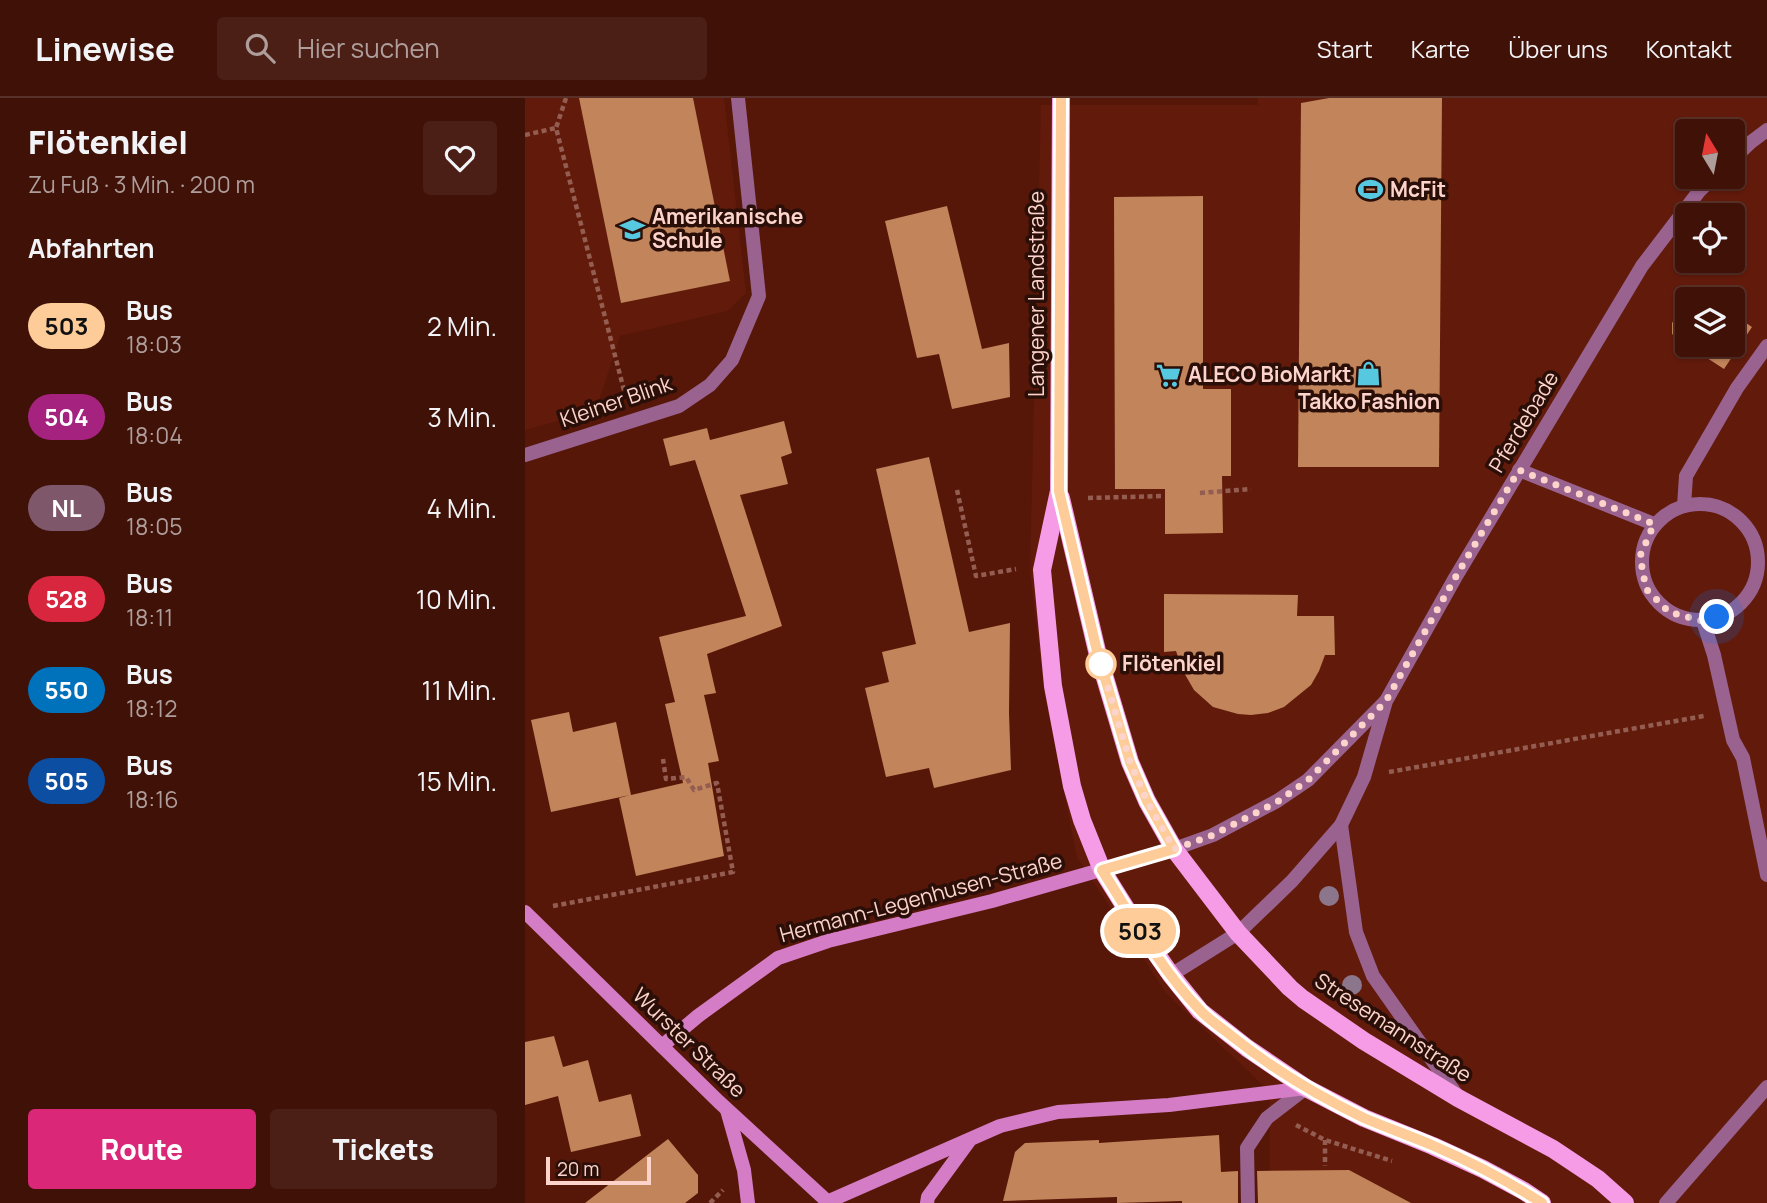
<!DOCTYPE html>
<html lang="de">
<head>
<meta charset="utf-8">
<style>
	:root { --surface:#401107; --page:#4b1f15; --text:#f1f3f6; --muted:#ae9d9b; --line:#593128; --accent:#db2777 }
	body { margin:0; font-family:Manrope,sans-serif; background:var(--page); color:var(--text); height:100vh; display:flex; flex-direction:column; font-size:26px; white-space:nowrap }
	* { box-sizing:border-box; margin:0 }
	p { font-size:23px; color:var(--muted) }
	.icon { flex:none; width:38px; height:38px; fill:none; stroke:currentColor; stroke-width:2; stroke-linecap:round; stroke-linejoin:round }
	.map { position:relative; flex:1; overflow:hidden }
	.panel { display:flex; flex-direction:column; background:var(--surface); width:525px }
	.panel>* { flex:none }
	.badge { padding:0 14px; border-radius:23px; font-size:24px; line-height:46px }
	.needle { width:46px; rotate:350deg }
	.tools { position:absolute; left:1150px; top:21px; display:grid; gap:14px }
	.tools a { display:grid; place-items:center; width:70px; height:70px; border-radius:7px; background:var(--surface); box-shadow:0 2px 5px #0004,0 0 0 2px var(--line); font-size:35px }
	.scale { position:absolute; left:21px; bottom:18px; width:105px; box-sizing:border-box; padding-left:7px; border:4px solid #fdd4cb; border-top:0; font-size:19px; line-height:24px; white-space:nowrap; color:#fdd4cb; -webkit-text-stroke:5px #2a0e08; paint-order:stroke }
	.you { position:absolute; width:35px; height:35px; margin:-18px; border:5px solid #fff; border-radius:50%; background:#1a73e8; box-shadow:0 0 0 10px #1a73e833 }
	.map>.badge { position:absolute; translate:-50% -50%; box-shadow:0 0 0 4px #fff }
	h2 { padding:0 28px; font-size:26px; line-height:63px }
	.round { display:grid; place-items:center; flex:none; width:74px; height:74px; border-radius:7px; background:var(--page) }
	.head { display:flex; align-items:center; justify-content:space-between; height:119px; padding:0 28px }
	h1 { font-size:33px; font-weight:800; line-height:52px }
	.primary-button { display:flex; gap:14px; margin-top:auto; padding:14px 28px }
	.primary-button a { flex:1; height:80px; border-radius:7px; background:var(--accent); color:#fff; font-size:28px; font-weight:800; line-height:80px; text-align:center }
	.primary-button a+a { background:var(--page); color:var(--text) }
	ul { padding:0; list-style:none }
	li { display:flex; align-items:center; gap:21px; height:91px; padding:0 28px }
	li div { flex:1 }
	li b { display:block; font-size:26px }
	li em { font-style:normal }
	li .badge { min-width:77px; font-weight:700; text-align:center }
	header { display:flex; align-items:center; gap:42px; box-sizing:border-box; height:98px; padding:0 35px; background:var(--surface); border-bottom:2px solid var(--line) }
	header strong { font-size:33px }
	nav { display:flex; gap:38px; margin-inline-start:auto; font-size:24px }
	.search { width:490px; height:63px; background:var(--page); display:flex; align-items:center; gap:18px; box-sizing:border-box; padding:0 24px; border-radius:7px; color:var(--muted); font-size:26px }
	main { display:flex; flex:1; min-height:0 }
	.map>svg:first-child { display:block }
	.built { fill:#621a0b; fill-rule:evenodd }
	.building { fill:#c2845a }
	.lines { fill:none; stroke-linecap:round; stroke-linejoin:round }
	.path { stroke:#945d51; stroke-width:4.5; stroke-dasharray:5 3.5; stroke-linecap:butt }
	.lane { stroke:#99628f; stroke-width:14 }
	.street { stroke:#99628f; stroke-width:14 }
	.secondary { stroke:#d47cc5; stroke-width:14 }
	.primary { stroke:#f69be6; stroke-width:18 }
	.tree { fill:#8b768b }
	.line-casing { stroke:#fff; stroke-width:16 }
	.line { stroke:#fdcc99; stroke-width:10 }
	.walk { stroke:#fdd4cb; stroke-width:7; stroke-dasharray:0 12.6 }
	.stop-dot { fill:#fff; stroke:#fdcc99; stroke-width:3.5 }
	.labels { text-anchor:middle; stroke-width:7; stroke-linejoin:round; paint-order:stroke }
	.poi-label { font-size:21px; font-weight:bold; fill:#fdd4cb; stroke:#2a0e08; text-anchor:start }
	.street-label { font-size:21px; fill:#fdd4cb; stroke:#2a0e08 }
	.stop-label { font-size:21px; font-weight:bold; fill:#fdd4cb; stroke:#2a0e08; text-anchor:start }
</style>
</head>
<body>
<header>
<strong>Linewise</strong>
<div class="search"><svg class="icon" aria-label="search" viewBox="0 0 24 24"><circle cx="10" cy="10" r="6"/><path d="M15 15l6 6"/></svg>Hier suchen</div>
<nav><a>Start</a><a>Karte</a><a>Über uns</a><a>Kontakt</a></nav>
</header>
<main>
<section class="panel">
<div class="head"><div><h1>Flötenkiel</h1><p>Zu Fuß · 3 Min. · 200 m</p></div><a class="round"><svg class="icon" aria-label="heart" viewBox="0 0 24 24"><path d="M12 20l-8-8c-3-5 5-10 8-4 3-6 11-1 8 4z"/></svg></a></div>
<h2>Abfahrten</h2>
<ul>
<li><span class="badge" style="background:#fdcc99;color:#111">503</span><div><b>Bus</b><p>18:03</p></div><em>2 Min.</em></li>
<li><span class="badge" style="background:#a5237f;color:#fff">504</span><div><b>Bus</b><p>18:04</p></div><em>3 Min.</em></li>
<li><span class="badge" style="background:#7e576b;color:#fff">NL</span><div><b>Bus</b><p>18:05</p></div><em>4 Min.</em></li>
<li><span class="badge" style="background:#d7263d;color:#fff">528</span><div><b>Bus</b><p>18:11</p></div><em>10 Min.</em></li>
<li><span class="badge" style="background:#0072bc;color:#fff">550</span><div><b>Bus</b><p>18:12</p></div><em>11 Min.</em></li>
<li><span class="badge" style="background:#0b4ea2;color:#fff">505</span><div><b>Bus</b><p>18:16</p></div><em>15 Min.</em></li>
</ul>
<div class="primary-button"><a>Route</a><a>Tickets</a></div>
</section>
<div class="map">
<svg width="1242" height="1105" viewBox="0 0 1242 1105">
	<rect width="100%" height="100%" fill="#561709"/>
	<g class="built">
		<polygon points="0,0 199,0 221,195 202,213 95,238 71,312 0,332"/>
		<path d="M733,0H1242V1105H745V994L641,895L552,759L519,592L505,473L516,7H733ZM1162,33H1208V79H1162ZM1162,117H1208V163H1162ZM1162,201H1208V247H1162Z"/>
	</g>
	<g class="building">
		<polygon points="54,0 168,0 205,183 96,205"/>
		<polygon points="804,0 917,0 914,369 773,369 776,5"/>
		<polygon points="678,98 678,291 706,291 706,378 697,378 698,435 640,436 640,391 590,391 589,99"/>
		<polygon points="422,108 457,251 484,245 485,299 427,311 414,256 392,260 360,123"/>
		<polygon points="1162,203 1162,246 1147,236 1147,225"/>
		<polygon points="1208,216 1227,229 1199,271 1162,247 1208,247"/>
		<polygon points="259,323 267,355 256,359 263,386 215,397 257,528 182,556 191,595 179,597 194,663 183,665 199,758 111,778 94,700 105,697 26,714 6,622 44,614 48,634 91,624 106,697 158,685 140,606 150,604 134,539 221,518 170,362 145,368 138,341 182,330 185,342"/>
		<polygon points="404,359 444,534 485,525 484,615 486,672 409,690 404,670 361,679 340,590 364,584 357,554 391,546 351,371"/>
		<polygon points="639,496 773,497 772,518 809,518 810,557 800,557 794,573 786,587 759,609 743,615 726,617 713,616 688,609 669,592 658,573 651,553 639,554"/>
		<polygon points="29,938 38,969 63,962 74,1004 106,996 116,1038 46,1054 33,998 0,1007 0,944"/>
		<polygon points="694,1037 696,1074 713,1073 713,1105 657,1105 657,1103 592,1105 592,1099 478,1103 490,1054 500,1045 574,1042 574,1045"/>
		<polygon points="143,1041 173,1077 173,1095 160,1105 60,1105"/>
		<polygon points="824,1072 886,1105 733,1105 732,1073"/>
	</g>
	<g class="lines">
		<g class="path">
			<polyline points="41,0 31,30 101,300"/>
			<polyline points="0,37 31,30"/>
			<polyline points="432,392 451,478 491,471"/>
			<polyline points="675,395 726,391"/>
			<polyline points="563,400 639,398"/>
			<polyline points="864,674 1179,618"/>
			<polyline points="28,808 208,774 192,685 169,692 161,679 141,681 138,661"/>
			<polyline points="771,1027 800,1042 867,1063"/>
			<polyline points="800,1042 800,1068"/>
			<polyline points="185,1105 198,1092"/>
		</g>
		<g class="lane">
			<polyline points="994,372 1129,426"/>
			<circle cx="1175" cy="464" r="58"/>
			<polyline points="1159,408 1161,378 1212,290 1242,248"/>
			<polyline points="1178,523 1189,557 1208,642 1218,660 1242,777"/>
			<polyline points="1141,1105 1242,989"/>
		</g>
		<g class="street">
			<polyline points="1208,61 1226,44 1242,32"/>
			<polyline points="0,357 154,308 185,287 207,262 234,198 213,0"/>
			<polyline points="816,727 831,834 848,878 931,996"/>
			<polyline points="649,751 688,737 752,703 783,682 860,604"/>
			<polyline points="646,877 713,835 767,783 816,727 839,679 861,603 930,480 1117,168 1175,92 1189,79"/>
			<polyline points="723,1105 722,1050 742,1020 781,990"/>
		</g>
		<g class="secondary">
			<polyline points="0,814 194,1004 304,1105"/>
			<polyline points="137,948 173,918 253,860 303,843 467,803 649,751"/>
			<polyline points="202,1012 219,1072 223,1105"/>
			<polyline points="302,1104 475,1028 533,1014 644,1007 781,990"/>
			<polyline points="402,1105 403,1099 444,1043"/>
		</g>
		<g class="primary">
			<polyline points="536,0 534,393 517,472 528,588 547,688 557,722 577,772 612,828 646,877 675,913 722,950 781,990 839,1020 908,1048 958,1071 999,1093 1017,1105"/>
			<polyline points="536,400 572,553 605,664 622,703 649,751 713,835 765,890 778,901 839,943 933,1000 1028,1051 1073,1081 1100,1105"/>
		</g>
	</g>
	<g class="tree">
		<circle cx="804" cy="798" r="10"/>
		<circle cx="827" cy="887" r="10"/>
	</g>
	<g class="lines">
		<defs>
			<path id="line" d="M536,0L534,393L572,553L605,664L622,703L649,751L577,772C606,818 637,873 675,912C684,922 697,930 708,939C748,971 793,998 839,1020C862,1030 886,1038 909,1048C946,1064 983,1083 1017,1105"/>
		</defs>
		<use href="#line" class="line-casing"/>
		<use href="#line" class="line"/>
		<polyline class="walk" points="576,566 605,664 622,703 649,751 688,737 752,704 783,682 861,603 930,480 994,372 1129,426 1115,458 1121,491 1144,514 1178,523 1192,519"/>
	</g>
	<defs>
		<symbol id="stadium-bare" viewBox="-9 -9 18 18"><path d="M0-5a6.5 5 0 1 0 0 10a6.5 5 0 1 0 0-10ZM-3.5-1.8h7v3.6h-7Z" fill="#56c9e1" stroke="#2a0e08" stroke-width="2.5" paint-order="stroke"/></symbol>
		<symbol id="school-bare" viewBox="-9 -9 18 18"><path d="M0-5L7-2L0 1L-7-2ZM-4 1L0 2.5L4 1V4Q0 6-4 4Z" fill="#56c9e1" stroke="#2a0e08" stroke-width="2.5" paint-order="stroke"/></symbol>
		<symbol id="shop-bare" viewBox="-9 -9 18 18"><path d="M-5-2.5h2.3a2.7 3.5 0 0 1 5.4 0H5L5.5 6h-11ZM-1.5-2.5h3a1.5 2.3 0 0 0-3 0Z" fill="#56c9e1" stroke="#2a0e08" stroke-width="2.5" paint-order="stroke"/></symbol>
		<symbol id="supermarket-bare" viewBox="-9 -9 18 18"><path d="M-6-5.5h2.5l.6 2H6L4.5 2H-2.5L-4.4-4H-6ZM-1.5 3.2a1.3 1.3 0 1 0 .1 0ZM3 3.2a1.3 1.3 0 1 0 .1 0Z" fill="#56c9e1" stroke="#2a0e08" stroke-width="2.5" paint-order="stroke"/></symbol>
	</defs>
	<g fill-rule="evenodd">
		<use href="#stadium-bare" x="828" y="74" width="35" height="35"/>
		<use href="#school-bare" x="90" y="114" width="35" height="35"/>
		<use href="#shop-bare" x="826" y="258" width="35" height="35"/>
		<use href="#supermarket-bare" x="626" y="260" width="35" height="35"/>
	</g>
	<circle class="stop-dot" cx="576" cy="566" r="14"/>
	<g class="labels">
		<g class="poi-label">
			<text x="865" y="99">McFit</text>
			<text x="127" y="126">Amerikanische<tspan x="127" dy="24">Schule</tspan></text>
			<text x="663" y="284">ALECO BioMarkt</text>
			<text x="844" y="311" text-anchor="middle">Takko Fashion</text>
		</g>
		<g class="street-label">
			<text transform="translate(512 196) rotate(-90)" y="7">Langener Landstraße</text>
			<text transform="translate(91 304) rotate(-19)" y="7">Kleiner Blink</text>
			<text transform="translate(999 324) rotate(-59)" y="7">Pferdebade</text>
			<text transform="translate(396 800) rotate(-15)" y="7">Hermann-Legenhusen-Straße</text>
			<text transform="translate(868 930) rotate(33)" y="7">Stresemannstraße</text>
			<text transform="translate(164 945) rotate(44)" y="7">Wurster Straße</text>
		</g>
		<g class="stop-label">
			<text x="597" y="573">Flötenkiel</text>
		</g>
	</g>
</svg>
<div class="tools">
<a><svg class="needle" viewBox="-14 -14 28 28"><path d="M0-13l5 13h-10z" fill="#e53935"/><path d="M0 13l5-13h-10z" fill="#ae9d9b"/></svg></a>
<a><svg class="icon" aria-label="locate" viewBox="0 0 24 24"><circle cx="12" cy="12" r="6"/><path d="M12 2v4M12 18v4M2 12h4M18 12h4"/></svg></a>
<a><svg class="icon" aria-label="layers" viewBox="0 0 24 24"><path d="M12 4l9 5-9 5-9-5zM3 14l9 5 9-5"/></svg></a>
</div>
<div class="scale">20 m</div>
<div class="you" style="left:1192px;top:519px"></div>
<b class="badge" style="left:615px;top:833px;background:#fdcc99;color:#111">503</b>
</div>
</main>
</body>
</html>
